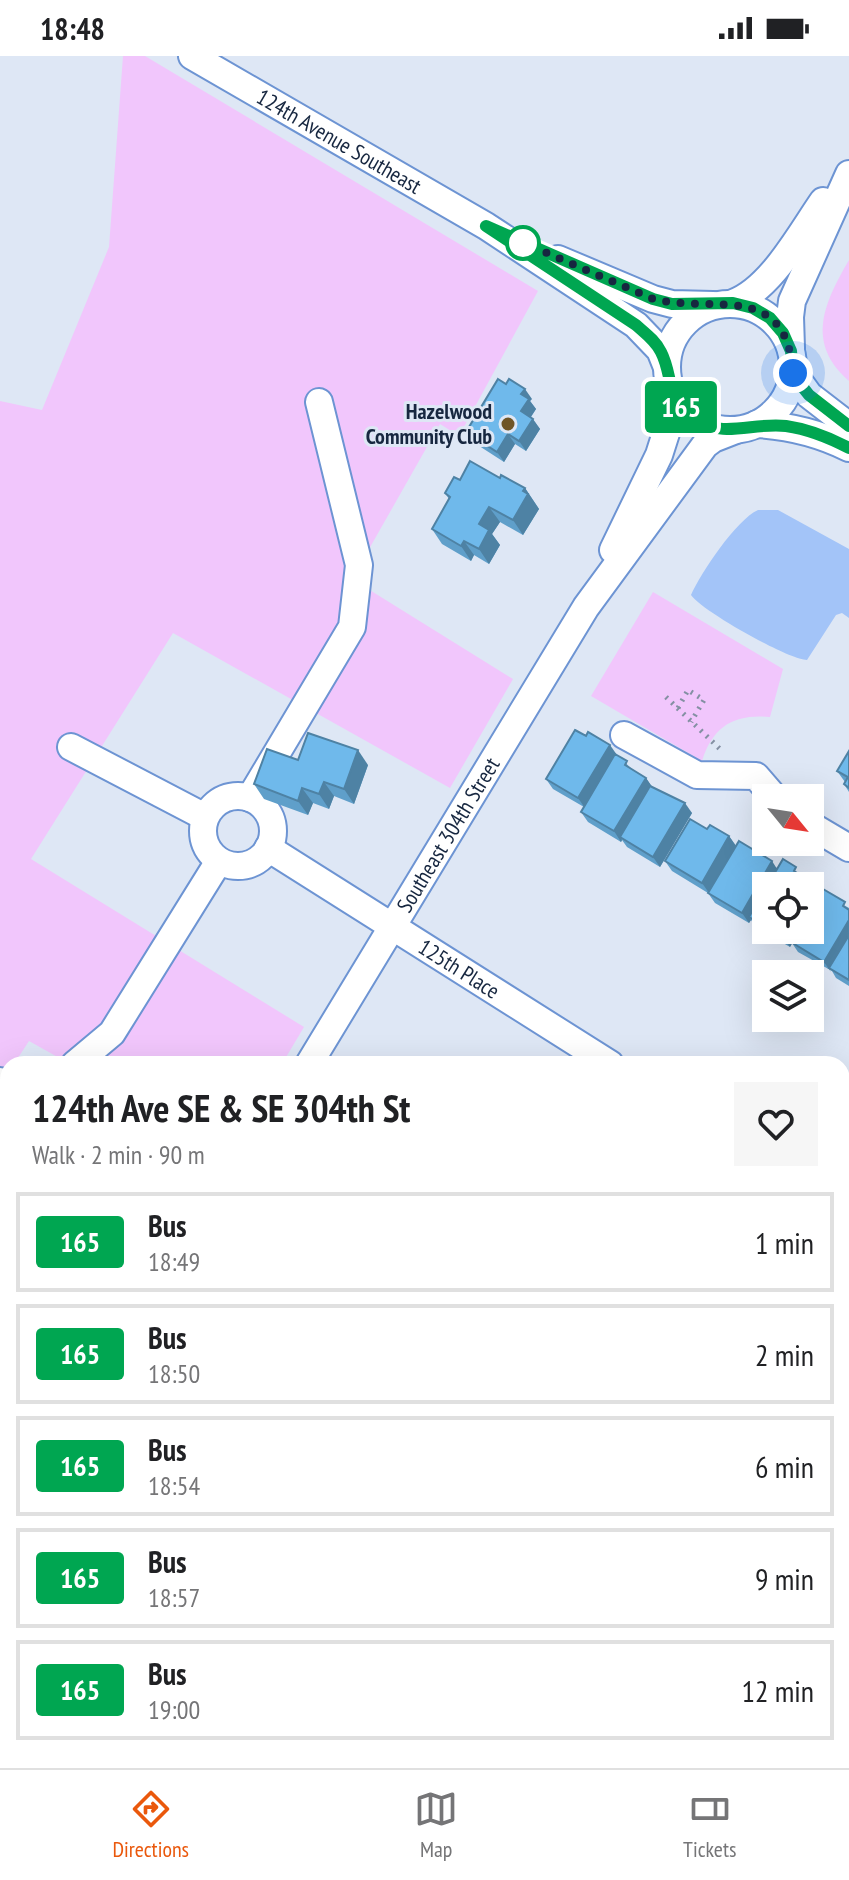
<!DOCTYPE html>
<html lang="en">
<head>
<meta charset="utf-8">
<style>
	:root { --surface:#fff; --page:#f6f6f6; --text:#202124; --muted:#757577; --line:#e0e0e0; --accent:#ea580c }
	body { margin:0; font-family:"PT Sans Narrow",sans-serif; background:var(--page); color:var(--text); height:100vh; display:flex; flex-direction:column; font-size:30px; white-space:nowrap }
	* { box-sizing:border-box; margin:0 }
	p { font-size:26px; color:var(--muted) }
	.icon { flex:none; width:44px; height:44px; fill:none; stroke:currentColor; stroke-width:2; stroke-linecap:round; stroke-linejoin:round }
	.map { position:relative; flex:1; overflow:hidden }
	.panel { position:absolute; left:0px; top:1000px; width:850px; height:712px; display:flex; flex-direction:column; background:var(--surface); border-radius:24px 24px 0 0; box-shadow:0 8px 32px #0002 }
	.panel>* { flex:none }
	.badge { padding:0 16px; border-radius:6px; font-size:28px; line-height:52px }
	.needle { width:52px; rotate:120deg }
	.buttons { position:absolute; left:752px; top:728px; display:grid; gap:16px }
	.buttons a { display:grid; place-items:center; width:72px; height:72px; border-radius:0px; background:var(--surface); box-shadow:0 8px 32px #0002; font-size:40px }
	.you { position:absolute; width:40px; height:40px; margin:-20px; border:6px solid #fff; border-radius:50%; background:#1a73e8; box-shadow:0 0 0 12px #1a73e833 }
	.map>.badge { position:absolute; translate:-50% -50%; box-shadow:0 0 0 4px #fff }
	.round { display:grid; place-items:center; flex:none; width:84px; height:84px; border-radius:0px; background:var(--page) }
	.headline { display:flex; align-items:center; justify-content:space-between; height:136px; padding:0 32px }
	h1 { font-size:38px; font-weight:700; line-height:60px }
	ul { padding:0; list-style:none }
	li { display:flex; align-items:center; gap:24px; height:100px; margin:0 16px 12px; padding:0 16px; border:4px solid var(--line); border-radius:0px }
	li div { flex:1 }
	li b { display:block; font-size:30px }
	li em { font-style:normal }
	li .badge { min-width:88px; font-weight:700; text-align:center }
	.status { display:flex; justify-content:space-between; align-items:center; height:56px; padding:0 40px; background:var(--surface); direction:ltr }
	.status svg { height:22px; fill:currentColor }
	.dock { display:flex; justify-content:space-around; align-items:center; height:112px; border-top:2px solid var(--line); background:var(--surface); font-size:22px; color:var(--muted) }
	.dock a { display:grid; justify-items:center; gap:4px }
	.dock .current { color:var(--accent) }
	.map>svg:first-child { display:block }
	.green { fill:#f1c6fc }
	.water { fill:#a3c4f8 }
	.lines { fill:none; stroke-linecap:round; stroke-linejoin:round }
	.minor-casing { stroke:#6d94d3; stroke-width:30 }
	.path { stroke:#8490a3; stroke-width:5; stroke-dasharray:2 6; stroke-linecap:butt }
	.minor { stroke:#fff; stroke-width:26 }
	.wall { fill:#5f9fca; fill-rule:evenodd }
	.shaded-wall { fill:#4e82a4 }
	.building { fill:#6fb9eb; stroke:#4e82a4; stroke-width:2 }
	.line-casing { stroke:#fff; stroke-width:18 }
	.line { stroke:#00a651; stroke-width:12 }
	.walk { stroke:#172740; stroke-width:8; stroke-dasharray:0 14.4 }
	.stop-dot { fill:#fff; stroke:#00a651; stroke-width:4 }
	.poi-dot { fill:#6f5527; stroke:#dee7f5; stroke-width:3 }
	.labels { text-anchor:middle; stroke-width:6; stroke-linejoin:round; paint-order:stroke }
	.street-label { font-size:22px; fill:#172740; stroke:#dee7f5 }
	.poi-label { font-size:22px; font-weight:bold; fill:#172740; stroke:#dee7f5; text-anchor:end }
</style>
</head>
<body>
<div class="status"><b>18:48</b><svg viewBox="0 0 49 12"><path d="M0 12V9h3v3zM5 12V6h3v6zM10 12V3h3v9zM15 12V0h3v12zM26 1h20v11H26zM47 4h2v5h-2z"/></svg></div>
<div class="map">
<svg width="849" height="1712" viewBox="0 0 849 1712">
	<rect width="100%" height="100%" fill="#dee7f5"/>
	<g class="green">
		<polygon points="123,0 145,0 538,235 459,380 440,368 352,523 513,623 450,732 173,577 31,803 304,971 282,1008 70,1008 29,985 14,1008 8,1008 8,1018 0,1030 0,345 42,354 109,191"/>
		<path d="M849,204V325C805,287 824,247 849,204Z"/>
		<path d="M653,536L783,613L770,661C734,658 713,670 702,705L591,640Z"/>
		<polygon points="8,1603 8,1704 303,1704 305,1712 0,1712 0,1615"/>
		<polygon points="466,1704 636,1704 631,1712 467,1712"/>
	</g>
	<path class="water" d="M758,454H778L849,493V562L842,557L836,559L807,604C787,603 702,555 691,539C701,517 736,464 758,454Z"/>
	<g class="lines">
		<defs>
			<g id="minor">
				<path id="s1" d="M192,0L486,170L636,269L660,294L666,309"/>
				<polyline points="558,203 653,243 672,248 713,249"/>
				<path d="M733,247C771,233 800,178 823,145"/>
				<circle cx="730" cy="311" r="63"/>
				<polyline points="791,292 790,261 792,245 849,118"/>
				<polyline points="793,317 809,339 849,370"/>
				<path d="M757,368C790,370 819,377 849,392"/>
				<polyline points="613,494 659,399 666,377 669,329"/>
				<polyline points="624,679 697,719 756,720 775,742"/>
				<polyline points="71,691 205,761"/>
				<circle cx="238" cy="775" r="35"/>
				<polyline points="250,742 352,571 359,509 319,346"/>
				<polyline points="810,769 849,792"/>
				<path id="s2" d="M268,792L610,1008"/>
				<polyline points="75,1008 112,977 219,805"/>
				<path id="s3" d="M309,1008L586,551L705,389L713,383L736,374"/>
				<polyline points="0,1025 8,1027"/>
				<polyline points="842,1148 849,1153"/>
				<polyline points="842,1330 849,1326"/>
				<polyline points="0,1518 8,1505"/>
				<polyline points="842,1704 849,1708"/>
			</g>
		</defs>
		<use href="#minor" class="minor-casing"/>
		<g class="path">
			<polyline points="666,641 720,693"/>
			<polyline points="678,652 688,634 704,644 691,666"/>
		</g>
		<use href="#minor" class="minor"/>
	</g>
	<g class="wall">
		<polygon points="532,343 530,345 536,353 531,361 540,373 526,395 515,388 504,406 473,386 466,376"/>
		<polygon points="460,424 525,432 539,453 523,479 500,466 492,478 500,489 489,508 474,499 471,505 442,488 432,473 449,443 445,437"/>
		<polygon points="849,695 849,736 844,728 845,726 837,715"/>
		<polygon points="617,699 633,714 646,722 652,731 692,757 660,811 627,791 622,784 621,786 588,766 581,756 584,751 553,733 546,723"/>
		<polygon points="298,704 368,709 354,748 334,740 329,753 313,747 308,759 264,743 254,728"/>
		<path d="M707,773L729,780L736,790L777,812L803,821L821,836L849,852V930L836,922L832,915L798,896L792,887L790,891L756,871L751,864L749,867L715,847L708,837L672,815L665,805ZM766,830L810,874H766Z"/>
		<polygon points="8,1104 8,1158 0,1153 0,1118"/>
		<polygon points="8,1282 8,1355 0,1350 0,1295"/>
		<polygon points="842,1556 849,1560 849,1641 842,1637"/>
		<polygon points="310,1704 369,1704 370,1707 349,1712 316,1712"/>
	</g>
	<g class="shaded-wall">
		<polygon points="525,333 532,343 530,345 536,353 528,365 521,355 521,338"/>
		<polygon points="533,363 540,373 526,395 519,385"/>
		<polygon points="508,378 515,388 504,406 497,396"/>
		<polygon points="525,432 539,453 523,479 513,464"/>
		<polygon points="489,451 500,466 492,478 500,489 489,508 479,493 479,468"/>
		<polygon points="464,485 474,499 471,505 461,490"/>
		<polygon points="610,689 617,699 585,752 578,742"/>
		<polygon points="358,694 368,709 354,748 344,733"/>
		<polygon points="646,722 653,732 620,781 622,784 621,786 614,775"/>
		<polygon points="324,726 334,740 329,753 319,738"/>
		<polygon points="302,732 313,747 308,759 298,745"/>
		<polygon points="685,747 692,757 660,811 653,801"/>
		<polygon points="729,780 736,790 709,837 702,827"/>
		<polygon points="772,805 779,816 771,830 766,830 766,838 749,861 751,864 749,867 742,857"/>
		<polygon points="815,828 822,838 810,857 810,835"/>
		<polygon points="849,864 849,886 829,912 831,916 824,906"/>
		<polygon points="787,874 800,874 790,891 783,881"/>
		<polygon points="712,1704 730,1704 726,1712 707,1712"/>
	</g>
	<g class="building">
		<polygon points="498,323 506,328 509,323 525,333 521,338 529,343 521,355 533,363 519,385 508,378 497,396 466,376"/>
		<polygon points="470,405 500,422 501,419 525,432 523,435 528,438 513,464 489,451 479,468 489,474 479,493 464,485 461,490 432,473 450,441 445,437 454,421 460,424"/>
		<polygon points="575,674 586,680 588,676 610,689 578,742 546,723"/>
		<polygon points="308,677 358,694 344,733 324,726 319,738 302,732 298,745 254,728 267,693 298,704"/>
		<polygon points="849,695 849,732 844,728 848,721 837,715"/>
		<polygon points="615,698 627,705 625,709 646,722 614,775 581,756"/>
		<polygon points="650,730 685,747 653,801 620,781"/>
		<polygon points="690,763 707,773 710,769 729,780 702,827 665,805"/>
		<polygon points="739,785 772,805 742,857 708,837"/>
		<polygon points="783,803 796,811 794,815 815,828 810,835 810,830 767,830"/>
		<polygon points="766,831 766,871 749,861"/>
		<polygon points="823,833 845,846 843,850 849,854 849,864 824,906 791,886 798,874 810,874 810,854"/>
		<polygon points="771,874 787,874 783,881"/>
		<polygon points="849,879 849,924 829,912"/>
		<polygon points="8,1104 8,1152 0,1147 0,1118"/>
		<polygon points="8,1282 8,1349 0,1344 0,1295"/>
		<polygon points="842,1556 849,1560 849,1633 842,1628"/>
		<polygon points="637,1704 712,1704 707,1712 636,1712 633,1710"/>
		<polygon points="726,1704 748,1704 761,1712 721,1712"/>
	</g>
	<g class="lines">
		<defs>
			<path id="line" d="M849,370L809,339L801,329L793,317L791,295L783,277L770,262L753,252L733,247L672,248L653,243L486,170L636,269C645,277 656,285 661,296C674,321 665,346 696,365C725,382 754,366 786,370C807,373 830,382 849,392"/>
		</defs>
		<use href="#line" class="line-casing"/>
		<use href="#line" class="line"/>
		<path class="walk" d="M523,187L515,183L653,243C715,258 786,224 793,317"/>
	</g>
	<circle class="stop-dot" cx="523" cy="187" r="16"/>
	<circle class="poi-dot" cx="508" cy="368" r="8"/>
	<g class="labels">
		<g class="street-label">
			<text dy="8" stroke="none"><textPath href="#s1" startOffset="170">124th Avenue Southeast</textPath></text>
			<text dy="8" stroke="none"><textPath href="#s3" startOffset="268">Southeast 304th Street</textPath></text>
			<text dy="8" stroke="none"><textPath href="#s2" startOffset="226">125th Place</textPath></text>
		</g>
		<g class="poi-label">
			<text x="492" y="363">Hazelwood<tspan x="492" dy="25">Community Club</tspan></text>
		</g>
	</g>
</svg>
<div class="buttons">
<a><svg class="needle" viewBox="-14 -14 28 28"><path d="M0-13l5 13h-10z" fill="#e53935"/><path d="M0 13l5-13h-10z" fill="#757577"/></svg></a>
<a><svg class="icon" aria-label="locate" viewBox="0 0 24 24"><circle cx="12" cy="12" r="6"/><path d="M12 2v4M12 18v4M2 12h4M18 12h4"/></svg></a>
<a><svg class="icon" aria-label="layers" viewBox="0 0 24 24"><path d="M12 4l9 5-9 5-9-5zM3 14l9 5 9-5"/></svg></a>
</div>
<div class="you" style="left:793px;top:317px"></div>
<b class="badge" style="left:681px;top:351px;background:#00a651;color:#fff">165</b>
<section class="panel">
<div class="headline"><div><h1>124th Ave SE &amp; SE 304th St</h1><p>Walk · 2 min · 90 m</p></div><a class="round"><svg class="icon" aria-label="heart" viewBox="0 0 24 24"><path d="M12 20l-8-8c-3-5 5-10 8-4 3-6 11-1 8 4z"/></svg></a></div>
<ul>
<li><span class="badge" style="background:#00a651;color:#fff">165</span><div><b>Bus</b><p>18:49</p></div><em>1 min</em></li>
<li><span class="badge" style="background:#00a651;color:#fff">165</span><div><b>Bus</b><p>18:50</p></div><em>2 min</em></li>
<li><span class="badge" style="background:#00a651;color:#fff">165</span><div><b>Bus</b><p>18:54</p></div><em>6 min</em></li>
<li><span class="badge" style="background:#00a651;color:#fff">165</span><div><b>Bus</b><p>18:57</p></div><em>9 min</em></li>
<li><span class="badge" style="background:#00a651;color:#fff">165</span><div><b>Bus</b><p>19:00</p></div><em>12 min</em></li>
</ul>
</section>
</div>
<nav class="dock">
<a class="current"><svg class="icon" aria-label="directions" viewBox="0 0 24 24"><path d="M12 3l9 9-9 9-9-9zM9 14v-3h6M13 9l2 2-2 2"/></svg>Directions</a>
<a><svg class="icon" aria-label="map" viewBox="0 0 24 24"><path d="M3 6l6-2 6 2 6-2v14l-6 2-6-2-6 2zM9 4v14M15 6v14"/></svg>Map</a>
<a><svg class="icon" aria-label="tickets" viewBox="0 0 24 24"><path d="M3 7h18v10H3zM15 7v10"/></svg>Tickets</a>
</nav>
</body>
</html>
